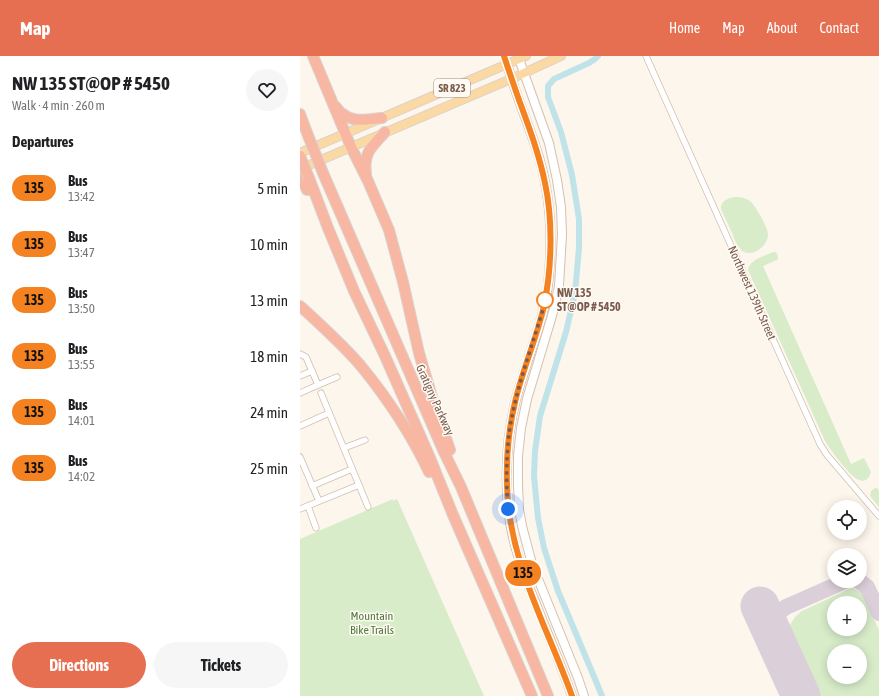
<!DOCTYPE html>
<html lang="en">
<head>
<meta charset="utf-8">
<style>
	:root { --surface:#fff; --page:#f6f6f6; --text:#202124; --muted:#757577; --accent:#e76f51 }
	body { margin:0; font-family:"Asap Condensed",sans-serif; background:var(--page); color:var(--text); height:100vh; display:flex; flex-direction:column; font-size:15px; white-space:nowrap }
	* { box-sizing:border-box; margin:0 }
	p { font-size:13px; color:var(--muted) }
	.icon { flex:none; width:22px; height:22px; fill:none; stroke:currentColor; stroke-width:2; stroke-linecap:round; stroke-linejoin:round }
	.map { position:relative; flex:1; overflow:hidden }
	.drawer { display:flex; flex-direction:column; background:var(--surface); width:300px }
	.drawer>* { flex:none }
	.badge { padding:0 8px; border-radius:13px; font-size:14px; line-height:26px }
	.fabs { position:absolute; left:527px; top:444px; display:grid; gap:8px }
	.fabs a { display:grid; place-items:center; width:40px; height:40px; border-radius:50%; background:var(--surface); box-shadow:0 2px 10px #0003; font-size:20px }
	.you { position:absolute; width:20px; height:20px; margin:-10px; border:3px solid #fff; border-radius:50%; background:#1a73e8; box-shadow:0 0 0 6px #1a73e833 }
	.map>.badge { position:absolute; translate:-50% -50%; box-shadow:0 0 0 2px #fff }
	h2 { padding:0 12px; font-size:15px; line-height:36px }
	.round { display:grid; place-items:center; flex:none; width:42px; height:42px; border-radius:21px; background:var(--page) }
	.head { display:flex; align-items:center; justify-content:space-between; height:68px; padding:0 12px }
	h1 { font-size:19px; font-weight:700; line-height:30px }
	.cta { display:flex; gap:8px; margin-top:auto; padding:8px 12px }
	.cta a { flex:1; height:46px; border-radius:24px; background:var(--accent); color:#fff; font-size:16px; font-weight:700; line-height:46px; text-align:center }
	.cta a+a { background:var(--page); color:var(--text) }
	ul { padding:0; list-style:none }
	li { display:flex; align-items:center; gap:12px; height:56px; padding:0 12px }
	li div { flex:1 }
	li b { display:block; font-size:15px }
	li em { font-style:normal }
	li .badge { min-width:44px; font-weight:700; text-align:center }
	header { display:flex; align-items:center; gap:24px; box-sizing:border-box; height:56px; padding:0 20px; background:var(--accent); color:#fff }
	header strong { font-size:19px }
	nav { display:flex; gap:22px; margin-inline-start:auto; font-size:14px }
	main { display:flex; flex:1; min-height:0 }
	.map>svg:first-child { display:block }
	.green { fill:#d8ecc9; fill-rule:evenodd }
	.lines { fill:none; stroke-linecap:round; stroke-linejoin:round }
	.canal { stroke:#bfe3e8; stroke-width:6 }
	.taxiway { stroke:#dbcfda; stroke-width:16 }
	.runway { stroke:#dbcfda; stroke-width:39 }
	.minor-casing { stroke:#d1beb0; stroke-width:7 }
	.tertiary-casing { stroke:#d1beb0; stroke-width:8 }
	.secondary-casing { stroke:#d6c0b0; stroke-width:10 }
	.primary-casing { stroke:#dad1cd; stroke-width:10 }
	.motorway-casing { stroke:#dad1cd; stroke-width:12 }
	.minor { stroke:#fff; stroke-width:5.5 }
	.tertiary { stroke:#fff; stroke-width:7 }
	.secondary { stroke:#fff; stroke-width:8 }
	.primary { stroke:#fbd9a5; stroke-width:8 }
	.motorway { stroke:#f7b7a3; stroke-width:10 }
	.motorway-bridge-casing { stroke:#dad1cd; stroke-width:12; stroke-linecap:butt }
	.motorway-bridge { stroke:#f7b7a3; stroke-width:10 }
	.line-casing { stroke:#fff; stroke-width:9 }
	.line { stroke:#f58220; stroke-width:6 }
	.walk { stroke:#7a5c4d; stroke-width:4; stroke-dasharray:0 7.2 }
	.stop-dot { fill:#fff; stroke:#f58220; stroke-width:2 }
	.labels { text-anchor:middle; stroke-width:3; stroke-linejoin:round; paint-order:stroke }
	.shield { fill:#fffaf3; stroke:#a28b7f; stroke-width:1 }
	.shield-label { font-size:11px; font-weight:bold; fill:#7a5c4d }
	.stop-label { font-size:12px; font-weight:bold; fill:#7a5c4d; stroke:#fffaf3; text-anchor:start }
	.street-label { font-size:12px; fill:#7a5c4d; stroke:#fffaf3 }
	.park-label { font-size:12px; fill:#537a41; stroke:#fffaf3 }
</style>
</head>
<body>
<header>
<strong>Map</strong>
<nav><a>Home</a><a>Map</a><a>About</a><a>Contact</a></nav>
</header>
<main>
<section class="drawer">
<div class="head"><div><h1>NW 135 ST@OP # 5450</h1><p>Walk · 4 min · 260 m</p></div><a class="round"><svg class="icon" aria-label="heart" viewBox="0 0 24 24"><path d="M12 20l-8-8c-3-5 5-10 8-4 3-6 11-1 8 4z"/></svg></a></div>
<h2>Departures</h2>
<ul>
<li><span class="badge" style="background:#f58220;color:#111">135</span><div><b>Bus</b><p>13:42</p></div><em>5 min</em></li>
<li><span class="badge" style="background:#f58220;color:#111">135</span><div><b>Bus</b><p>13:47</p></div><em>10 min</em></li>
<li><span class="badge" style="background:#f58220;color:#111">135</span><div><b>Bus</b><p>13:50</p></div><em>13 min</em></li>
<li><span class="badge" style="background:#f58220;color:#111">135</span><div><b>Bus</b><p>13:55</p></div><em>18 min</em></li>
<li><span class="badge" style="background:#f58220;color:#111">135</span><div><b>Bus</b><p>14:01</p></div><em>24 min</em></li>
<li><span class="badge" style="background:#f58220;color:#111">135</span><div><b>Bus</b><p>14:02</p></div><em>25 min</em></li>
</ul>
<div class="cta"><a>Directions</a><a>Tickets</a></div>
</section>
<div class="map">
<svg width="579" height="640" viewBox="0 0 579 640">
	<rect width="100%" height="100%" fill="#fdf6ec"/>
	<g class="green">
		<path d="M435,141C442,141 447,142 452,147C457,153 469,173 468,180C467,189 456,198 448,197C444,197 440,193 438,190C436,187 434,183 433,179C429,170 425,162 421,153C420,145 428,142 435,141Z"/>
		<path d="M474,196C477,196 478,199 478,202L477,204L463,210L551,408L564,402L571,416L569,421L566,424C563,425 560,425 557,423C549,419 530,393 525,385L448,214C449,204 466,199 474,196Z"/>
		<polygon points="575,432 577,432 579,435 579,451 570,440 571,435"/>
		<polygon points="93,443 93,445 97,443 184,640 0,640 0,483"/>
		<path d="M553,532L560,536L563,539L579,574V640H515L490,585L489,575L490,569L495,561L502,555L549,533ZM534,547H560V573H534ZM534,595H560V621H534Z"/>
	</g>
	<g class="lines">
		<polyline class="canal" points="298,0 295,3 289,7 254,23 248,30 248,41 261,76 272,119 279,163 279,192 275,237 266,276 240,360 235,395 234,420 238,462 244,492 258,535 290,611 302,640"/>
		<g class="taxiway">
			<polyline points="559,525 567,531 579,557"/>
			<polyline points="470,570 479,556 486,551 545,525"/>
		</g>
		<polyline class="runway" points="460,550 501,640"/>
		<defs>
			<g id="minor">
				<polyline points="346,0 520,388 527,399 579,460"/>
				<polyline points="0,298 6,301 12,315 0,320"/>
				<polyline points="18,329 37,321"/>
				<polyline points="0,337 18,329 12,315"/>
				<polyline points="21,337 68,451"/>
				<polyline points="0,370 29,357"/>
				<polyline points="44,392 65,384"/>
				<polyline points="0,401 19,445"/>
				<polyline points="12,430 52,413"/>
				<polyline points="8,450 16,472"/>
				<polyline points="0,453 59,429"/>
			</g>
			<polyline id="tertiary" points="204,0 207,8"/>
			<g id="secondary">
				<polyline points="219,3 249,87 257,124 261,151 262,179 259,230 254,253 227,343 221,372 218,400 218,429 219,453 222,470 232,508 278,622 284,640"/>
				<path d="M207,8C215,37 227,64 236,92C251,136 253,184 248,229C243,268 226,305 216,343C207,378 205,415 208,451C211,485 223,517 236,548C248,579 261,609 272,640"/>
			</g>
			<g id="primary">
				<polyline points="0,97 226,0"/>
				<polyline points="0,113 211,23 261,0"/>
			</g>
			<g id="motorway">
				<polyline points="13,0 51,91 68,125 89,174 103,226 119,297 134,348 150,394"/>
				<path d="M36,51C38,53 40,57 43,58C54,67 69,63 82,62"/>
				<polyline points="0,58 9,82"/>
				<polyline points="23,117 114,327 144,396 161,431 248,640"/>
				<polyline points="0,118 7,134"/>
				<path d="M66,118C63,96 72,91 85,76"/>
				<polyline points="9,122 28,172 54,235 85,300 130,402 153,459 232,640"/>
				<path d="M0,250C21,269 42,288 61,310C88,343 111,378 129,416"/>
			</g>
		</defs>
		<use href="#minor" class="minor-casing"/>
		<use href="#tertiary" class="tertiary-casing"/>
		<use href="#secondary" class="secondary-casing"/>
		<use href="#primary" class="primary-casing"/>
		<use href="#motorway" class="motorway-casing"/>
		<use href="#minor" class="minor"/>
		<use href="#tertiary" class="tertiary"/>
		<use href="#secondary" class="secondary"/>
		<use href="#primary" class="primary"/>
		<use href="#motorway" class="motorway"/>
		<defs>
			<g id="motorway-bridge">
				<polyline points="9,82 23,117"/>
				<polyline points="0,100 9,122"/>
			</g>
		</defs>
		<use href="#motorway-bridge" class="motorway-bridge-casing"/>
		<use href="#motorway-bridge" class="motorway-bridge"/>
	</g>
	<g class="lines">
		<defs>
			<path id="line" d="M204,0C209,15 214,30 219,44C229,71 239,98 245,127C253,164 252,212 244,249C243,257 240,264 238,272C231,295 222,318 216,342C209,370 206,399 207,428C208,504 247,570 272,640"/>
		</defs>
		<use href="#line" class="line-casing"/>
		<use href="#line" class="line"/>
		<path class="walk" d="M208,453C206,426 206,398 210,371C217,330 232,290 244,250L246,239L245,244"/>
	</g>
	<circle class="stop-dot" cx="245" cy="244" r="8"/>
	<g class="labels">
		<rect class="shield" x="134" y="23" width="36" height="18" rx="3"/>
		<g class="shield-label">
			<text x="152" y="36">SR 823</text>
		</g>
		<g class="stop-label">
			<text x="257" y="241">NW 135<tspan x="257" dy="14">ST@OP # 5450</tspan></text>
		</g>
		<g class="street-label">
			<text transform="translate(452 237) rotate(66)" y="4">Northwest 139th Street</text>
			<text transform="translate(135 344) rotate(66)" y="4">Gratigny Parkway</text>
		</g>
		<g class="park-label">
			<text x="72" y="564">Mountain<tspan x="72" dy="14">Bike Trails</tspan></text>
		</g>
	</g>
</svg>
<div class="fabs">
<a><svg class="icon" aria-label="locate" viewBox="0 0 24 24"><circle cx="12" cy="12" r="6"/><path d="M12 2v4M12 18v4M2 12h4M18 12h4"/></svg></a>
<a><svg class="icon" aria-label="layers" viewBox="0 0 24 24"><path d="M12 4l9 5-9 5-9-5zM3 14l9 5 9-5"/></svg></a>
<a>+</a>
<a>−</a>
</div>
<div class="you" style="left:208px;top:453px"></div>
<b class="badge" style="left:223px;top:517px;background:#f58220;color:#111">135</b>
</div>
</main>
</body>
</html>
